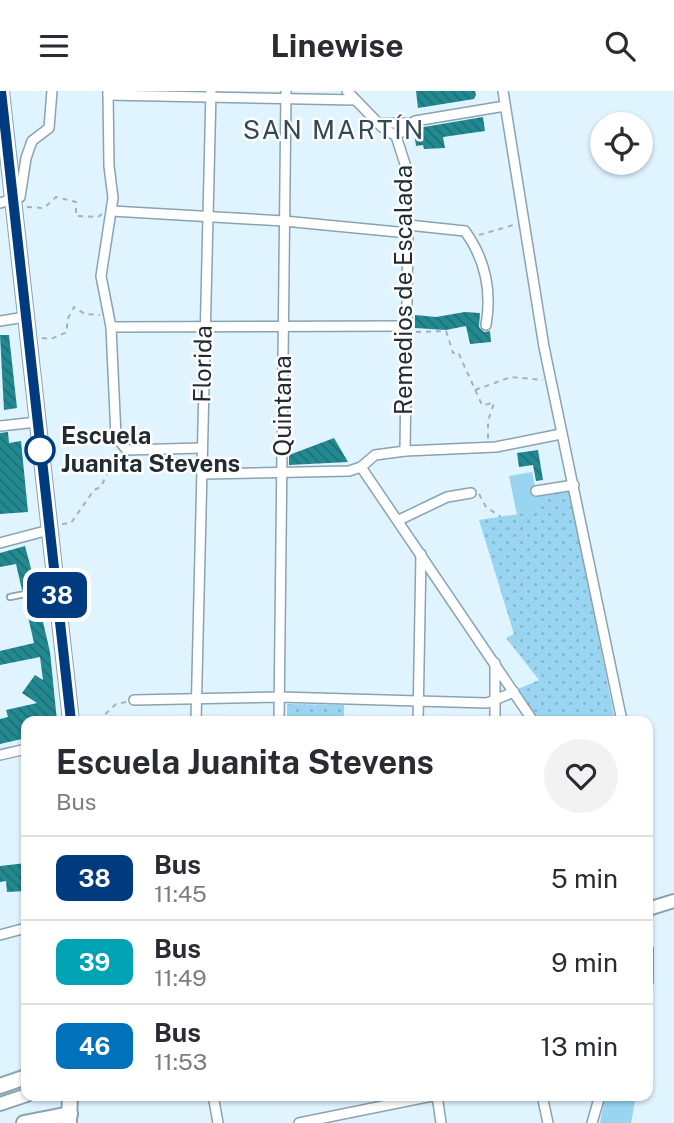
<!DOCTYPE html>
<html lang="en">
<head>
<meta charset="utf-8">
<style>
	:root { --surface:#fff; --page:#f2f2f3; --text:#2b2b33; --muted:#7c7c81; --line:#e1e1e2 }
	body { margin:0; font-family:"Public Sans",sans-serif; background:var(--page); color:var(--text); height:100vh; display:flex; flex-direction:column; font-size:26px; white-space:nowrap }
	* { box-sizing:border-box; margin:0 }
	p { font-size:23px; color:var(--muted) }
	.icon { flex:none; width:38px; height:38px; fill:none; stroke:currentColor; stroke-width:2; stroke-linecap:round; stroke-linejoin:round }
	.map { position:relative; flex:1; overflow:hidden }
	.details { position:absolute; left:21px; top:625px; width:632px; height:385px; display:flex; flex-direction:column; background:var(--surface); border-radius:14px; box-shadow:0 2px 5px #0004 }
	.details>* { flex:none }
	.badge { padding:0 14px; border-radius:10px; font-size:24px; line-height:46px }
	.buttons { position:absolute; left:590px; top:21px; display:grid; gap:14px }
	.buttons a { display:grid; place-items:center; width:63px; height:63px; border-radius:50%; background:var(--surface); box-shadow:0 2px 5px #0004; font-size:35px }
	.map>.badge { position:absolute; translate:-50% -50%; box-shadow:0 0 0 4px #fff }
	.round { display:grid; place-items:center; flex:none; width:74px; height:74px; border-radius:37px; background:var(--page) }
	.headline { display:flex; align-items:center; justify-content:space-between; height:119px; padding:0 35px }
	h1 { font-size:33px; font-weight:700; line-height:52px }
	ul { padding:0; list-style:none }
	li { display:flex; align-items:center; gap:21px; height:84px; padding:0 35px; border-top:2px solid var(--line) }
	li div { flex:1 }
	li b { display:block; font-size:26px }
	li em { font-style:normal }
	li .badge { min-width:77px; font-weight:700; text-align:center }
	header { display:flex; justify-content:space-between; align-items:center; height:91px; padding:0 35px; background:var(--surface); font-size:32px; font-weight:700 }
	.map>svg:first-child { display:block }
	.grass { fill:#99d4f1 }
	.park { fill:url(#park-dots) }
	.building { fill:url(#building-back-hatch) }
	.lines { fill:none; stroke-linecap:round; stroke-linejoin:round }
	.lane-casing { stroke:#8aa3b0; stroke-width:8 }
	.street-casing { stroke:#8aa3b0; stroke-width:12 }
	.secondary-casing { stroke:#8aa3b0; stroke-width:16 }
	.primary-casing { stroke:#8aa3b0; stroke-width:18 }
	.path { stroke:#a2b3bc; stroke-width:2; stroke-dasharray:5 5; stroke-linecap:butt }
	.lane { stroke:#fff; stroke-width:4.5 }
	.street { stroke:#fff; stroke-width:9 }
	.secondary { stroke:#fff; stroke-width:12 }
	.primary { stroke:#fff; stroke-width:14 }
	.line-casing { stroke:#fff; stroke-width:16 }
	.line { stroke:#003b80; stroke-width:10 }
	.stop-dot { fill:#fff; stroke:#003b80; stroke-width:3.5 }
	.labels { text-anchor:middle; stroke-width:5; stroke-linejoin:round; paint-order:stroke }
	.street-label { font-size:24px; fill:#212b30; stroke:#fdfdfd }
	.stop-label { font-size:24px; font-weight:bold; fill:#212b30; stroke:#fdfdfd; text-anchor:start }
	.neighbourhood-label { font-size:26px; letter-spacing:2px; fill:#334954; stroke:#fdfdfd }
</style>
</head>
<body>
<header><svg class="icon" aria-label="menu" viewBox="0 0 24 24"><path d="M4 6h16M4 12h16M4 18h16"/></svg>Linewise<svg class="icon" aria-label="search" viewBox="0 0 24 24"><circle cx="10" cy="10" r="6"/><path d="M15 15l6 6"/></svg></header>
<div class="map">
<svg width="674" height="1032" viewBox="0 0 674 1032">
	<defs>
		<pattern id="park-dots" width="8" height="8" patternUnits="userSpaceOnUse" patternTransform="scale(1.75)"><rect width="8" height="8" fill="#99d4f1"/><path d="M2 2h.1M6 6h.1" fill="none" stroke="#84b6cf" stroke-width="1.8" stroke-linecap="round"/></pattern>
		<pattern id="building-back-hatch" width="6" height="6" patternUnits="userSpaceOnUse" patternTransform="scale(1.75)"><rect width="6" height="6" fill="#238990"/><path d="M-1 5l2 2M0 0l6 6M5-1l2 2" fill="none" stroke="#1e7076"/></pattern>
	</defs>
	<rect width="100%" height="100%" fill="#dff4ff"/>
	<g class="grass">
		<polygon points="532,381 540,420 517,424 509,385"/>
		<polygon points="605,1005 636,1005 631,1032 600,1032"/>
	</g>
	<g class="park">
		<polygon points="570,400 615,630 538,630 518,598 539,589 506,547 514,543 479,429 539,420 537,403"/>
		<polygon points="287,613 344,614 344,630 287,630"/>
	</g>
	<g class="building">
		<polygon points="416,0 475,0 476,4 474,8 418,17"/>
		<polygon points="483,26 485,40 443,46 445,57 424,58 423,54 416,55 414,40 418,37"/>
		<polygon points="465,221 480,222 479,236 484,241 490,240 491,251 470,253 466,235 446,239 415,237 415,224 436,226"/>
		<polygon points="0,244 9,244 17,317 4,319"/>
		<polygon points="8,341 9,352 21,350 28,421 0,423 0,342"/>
		<polygon points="334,347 348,371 289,374 289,364"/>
		<polygon points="538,359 543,389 536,390 533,374 519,376 517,362"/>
		<polygon points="25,455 36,496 22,499 16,473 0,476 0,462"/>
		<polygon points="37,505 50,561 57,630 26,630 26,647 0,653 0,628 8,626 6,619 37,612 22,602 35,584 43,589 40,566 0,574 0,560 34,552 24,508"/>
		<polygon points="26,772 26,800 7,801 6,790 0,791 0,775"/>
	</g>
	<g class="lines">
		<defs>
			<polyline id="lane" points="10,506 55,497"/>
			<g id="street">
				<polyline points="108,0 109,75 113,107 101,185 111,236 116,346 127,359 202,357"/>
				<polyline points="503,0 544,256 622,630"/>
				<polyline points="108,4 355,9"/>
				<polyline points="378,32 409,32"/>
				<polyline points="396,45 415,30 505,15"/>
				<polyline points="0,112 20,106 26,67 32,50 49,37 52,0"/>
				<polyline points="112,120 284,130 408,142"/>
				<path d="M408,134L465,140C485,168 492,200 486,234"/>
				<polyline points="0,230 25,226"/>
				<polyline points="111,236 406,235"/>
				<polyline points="0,335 37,331"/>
				<polyline points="405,360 496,356 561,343"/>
				<polyline points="361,376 533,630"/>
				<polyline points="203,383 349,380 361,376 375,364 405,360 408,134 405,73 396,45 382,36 347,0"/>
				<polyline points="536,400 574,394"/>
				<polyline points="399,429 447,406 471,402"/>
				<polyline points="0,452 49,439"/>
				<polyline points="495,572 495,630"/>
				<polyline points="134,609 280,606 487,612 514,601"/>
				<polyline points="196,630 211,0"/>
				<polyline points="279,630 286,0"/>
				<polyline points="418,630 421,463"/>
				<polyline points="0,664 26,658"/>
				<polyline points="0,844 26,837"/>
				<polyline points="648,858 648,891"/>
				<polyline points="213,1004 218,1032"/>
				<polyline points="437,1004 441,1032"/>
				<polyline points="542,1004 548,1032"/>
				<polyline points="299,1032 437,1004"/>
				<polyline points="592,1032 600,1004"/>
			</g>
			<g id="secondary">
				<polyline points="648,818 674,810"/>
				<polyline points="0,1013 27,1004"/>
			</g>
			<g id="primary">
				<polyline points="1,0 71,630"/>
				<polyline points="0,995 26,986"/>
				<polyline points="69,1031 70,1004"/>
				<polyline points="24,1032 70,1023"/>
			</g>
		</defs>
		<use href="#lane" class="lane-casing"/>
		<use href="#street" class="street-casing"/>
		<use href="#secondary" class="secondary-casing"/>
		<use href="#primary" class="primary-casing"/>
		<g class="path">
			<polyline points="27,116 44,117 56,106 76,111 76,125 98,126 102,123"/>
			<polyline points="479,144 517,133"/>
			<polyline points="416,241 446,240 453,262 458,261 482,314 494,312 488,330 488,348"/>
			<polyline points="42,247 51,248 67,241 67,229 74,216 85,223 100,224"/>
			<polyline points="475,299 511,286 543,289"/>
			<polyline points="479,403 486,416 501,426"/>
			<path d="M62,433L71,432L94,399L101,396C106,385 108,376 121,373L124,367"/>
			<polyline points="98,630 116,613 126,611"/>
		</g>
		<use href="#lane" class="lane"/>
		<use href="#street" class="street"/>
		<use href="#secondary" class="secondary"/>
		<use href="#primary" class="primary"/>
	</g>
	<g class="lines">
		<defs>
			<polyline id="line" points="1,0 71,630"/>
		</defs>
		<use href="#line" class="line-casing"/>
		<use href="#line" class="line"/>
	</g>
	<circle class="stop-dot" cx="40" cy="359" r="14"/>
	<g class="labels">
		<g class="street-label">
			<text transform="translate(404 199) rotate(-90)" y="8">Remedios de Escalada</text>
			<text transform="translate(203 273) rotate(-89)" y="8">Florida</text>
			<text transform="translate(283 315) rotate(-90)" y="8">Quintana</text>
		</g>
		<g class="stop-label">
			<text x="61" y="353">Escuela<tspan x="61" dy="28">Juanita Stevens</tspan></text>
		</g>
		<g class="neighbourhood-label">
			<text x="334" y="48">SAN MARTÍN</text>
		</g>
	</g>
</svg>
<div class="buttons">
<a><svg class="icon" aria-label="locate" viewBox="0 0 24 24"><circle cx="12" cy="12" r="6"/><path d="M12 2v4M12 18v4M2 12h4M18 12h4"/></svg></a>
</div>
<b class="badge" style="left:57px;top:504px;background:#003b80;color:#fff">38</b>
<section class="details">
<div class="headline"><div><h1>Escuela Juanita Stevens</h1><p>Bus</p></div><a class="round"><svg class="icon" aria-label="heart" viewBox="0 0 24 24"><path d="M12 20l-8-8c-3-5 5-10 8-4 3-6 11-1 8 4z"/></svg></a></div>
<ul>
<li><span class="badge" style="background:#003b80;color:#fff">38</span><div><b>Bus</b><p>11:45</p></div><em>5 min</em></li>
<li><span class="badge" style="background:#00a3b4;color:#fff">39</span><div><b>Bus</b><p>11:49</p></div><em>9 min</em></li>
<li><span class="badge" style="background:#0072bc;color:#fff">46</span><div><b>Bus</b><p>11:53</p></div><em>13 min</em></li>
</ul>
</section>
</div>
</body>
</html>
